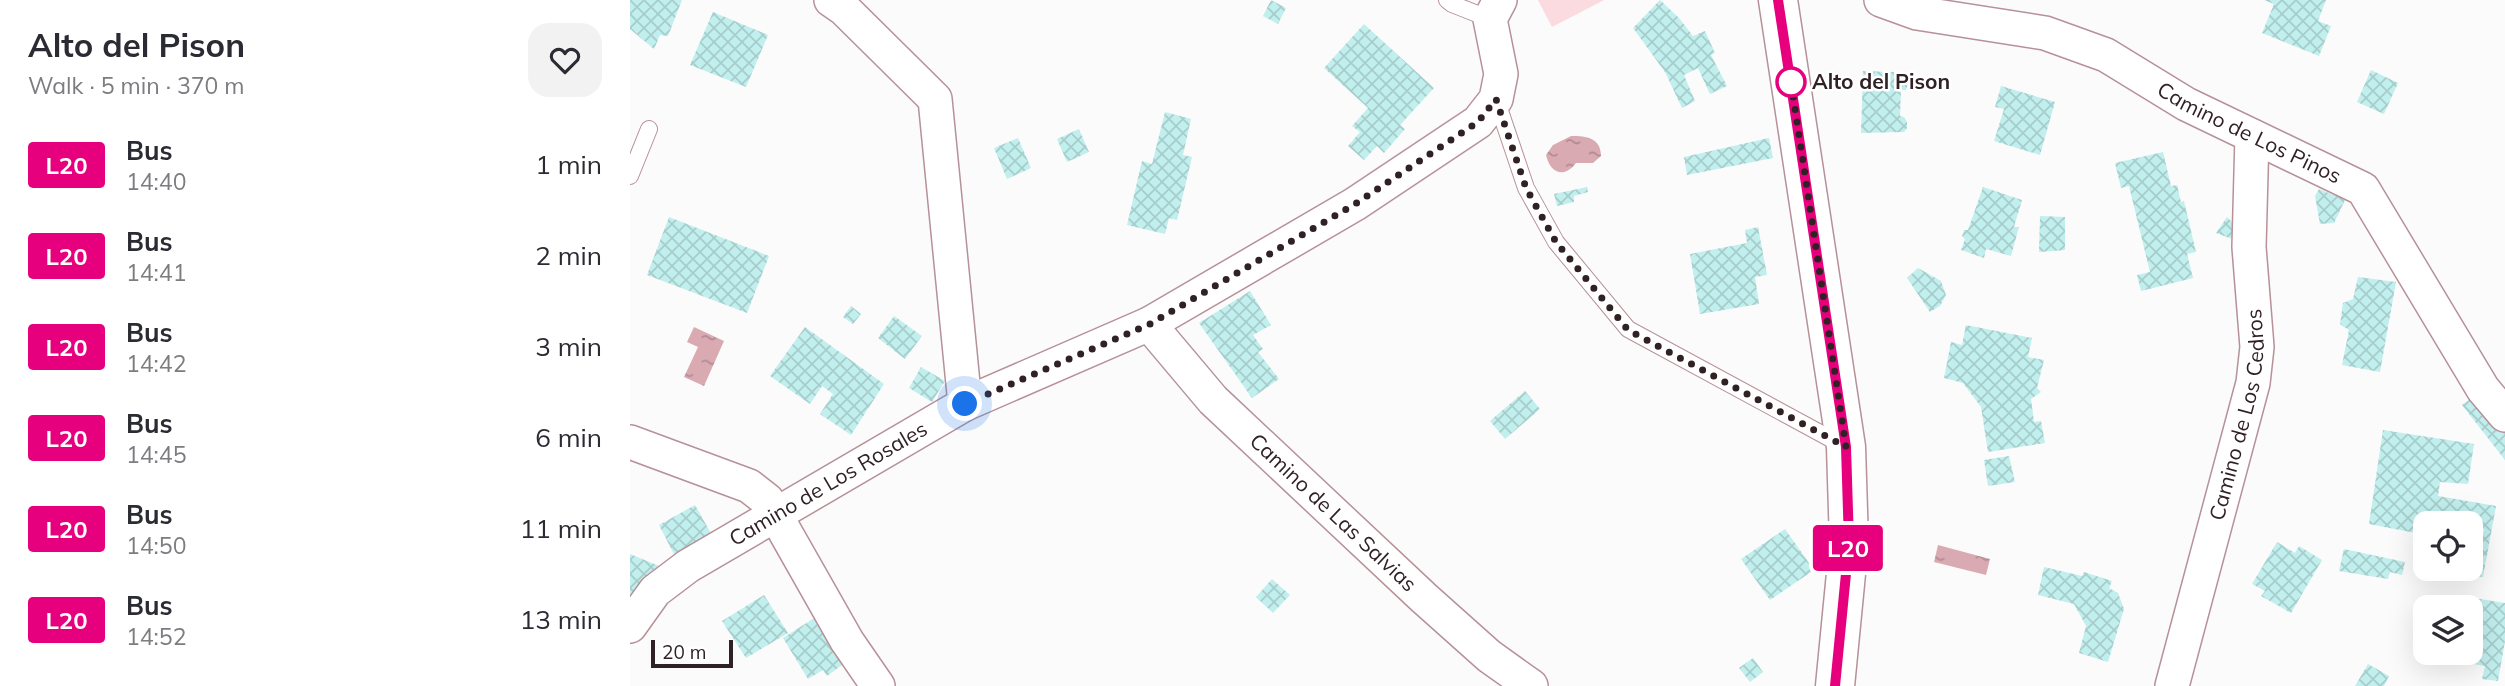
<!DOCTYPE html>
<html lang="en">
<head>
<meta charset="utf-8">
<style>
	:root { --surface:#fff; --page:#f2f2f3; --text:#2b2b33; --muted:#7c7c81 }
	body { margin:0; font-family:Mulish,sans-serif; background:var(--page); color:var(--text); height:100vh; display:flex; flex-direction:column; font-size:26px; white-space:nowrap }
	* { box-sizing:border-box; margin:0 }
	p { font-size:23px; color:var(--muted) }
	.icon { flex:none; width:38px; height:38px; fill:none; stroke:currentColor; stroke-width:2; stroke-linecap:round; stroke-linejoin:round }
	.map { position:relative; flex:1; overflow:hidden }
	.panel { display:flex; flex-direction:column; background:var(--surface); width:630px }
	.panel>* { flex:none }
	.badge { padding:0 14px; border-radius:5px; font-size:24px; line-height:46px }
	.tools { position:absolute; left:1783px; top:511px; display:grid; gap:14px }
	.tools a { display:grid; place-items:center; width:70px; height:70px; border-radius:14px; background:var(--surface); box-shadow:0 7px 28px #0002; font-size:35px }
	.scale { position:absolute; left:21px; bottom:18px; width:82px; box-sizing:border-box; padding-left:7px; border:4px solid #302124; border-top:0; font-size:19px; line-height:24px; white-space:nowrap; color:#302124; -webkit-text-stroke:5px #fff; paint-order:stroke }
	.you { position:absolute; width:35px; height:35px; margin:-18px; border:5px solid #fff; border-radius:50%; background:#1a73e8; box-shadow:0 0 0 10px #1a73e833 }
	.map>.badge { position:absolute; translate:-50% -50%; box-shadow:0 0 0 4px #fff }
	.round { display:grid; place-items:center; flex:none; width:74px; height:74px; border-radius:21px; background:var(--page) }
	.summary { display:flex; align-items:center; justify-content:space-between; height:119px; padding:0 28px }
	h1 { font-size:33px; font-weight:700; line-height:52px }
	ul { padding:0; list-style:none }
	li { display:flex; align-items:center; gap:21px; height:91px; padding:0 28px }
	li div { flex:1 }
	li b { display:block; font-size:26px }
	li em { font-style:normal }
	li .badge { min-width:77px; font-weight:700; text-align:center }
	main { display:flex; flex:1; min-height:0 }
	.map>svg:first-child { display:block }
	.grass { fill:#fbdae0 }
	.water { fill:url(#water-ripples) }
	.building { fill:url(#building-cross-hatch) }
	.lines { fill:none; stroke-linecap:round; stroke-linejoin:round }
	.lane-casing { stroke:#b79198; stroke-width:18 }
	.street-casing { stroke:#b79198; stroke-width:36 }
	.secondary-casing { stroke:#b79198; stroke-width:41 }
	.lane { stroke:#fff; stroke-width:16 }
	.street { stroke:#fff; stroke-width:33 }
	.secondary { stroke:#fff; stroke-width:38 }
	.line-casing { stroke:#fff; stroke-width:16 }
	.line { stroke:#e6007e; stroke-width:10 }
	.walk { stroke:#302124; stroke-width:7; stroke-dasharray:0 12.6 }
	.stop-dot { fill:#fff; stroke:#e6007e; stroke-width:3.5 }
	.labels { text-anchor:middle; stroke-width:5; stroke-linejoin:round; paint-order:stroke }
	.stop-label { font-size:21px; font-weight:bold; fill:#302124; stroke:#fff; text-anchor:start }
	.street-label { font-size:21px; fill:#302124; stroke:#fff }
</style>
</head>
<body>
<main>
<section class="panel">
<div class="summary"><div><h1>Alto del Pison</h1><p>Walk · 5 min · 370 m</p></div><a class="round"><svg class="icon" aria-label="heart" viewBox="0 0 24 24"><path d="M12 20l-8-8c-3-5 5-10 8-4 3-6 11-1 8 4z"/></svg></a></div>
<ul>
<li><span class="badge" style="background:#e6007e;color:#fff">L20</span><div><b>Bus</b><p>14:40</p></div><em>1 min</em></li>
<li><span class="badge" style="background:#e6007e;color:#fff">L20</span><div><b>Bus</b><p>14:41</p></div><em>2 min</em></li>
<li><span class="badge" style="background:#e6007e;color:#fff">L20</span><div><b>Bus</b><p>14:42</p></div><em>3 min</em></li>
<li><span class="badge" style="background:#e6007e;color:#fff">L20</span><div><b>Bus</b><p>14:45</p></div><em>6 min</em></li>
<li><span class="badge" style="background:#e6007e;color:#fff">L20</span><div><b>Bus</b><p>14:50</p></div><em>11 min</em></li>
<li><span class="badge" style="background:#e6007e;color:#fff">L20</span><div><b>Bus</b><p>14:52</p></div><em>13 min</em></li>
</ul>
</section>
<div class="map">
<svg width="1875" height="686" viewBox="0 0 1875 686">
	<defs>
		<pattern id="water-ripples" width="26" height="14" patternUnits="userSpaceOnUse" patternTransform="scale(1.75)"><rect width="26" height="14" fill="#daaab3"/><path d="M2 4q2-2 4 0t4 0M15 11q2-2 4 0t4 0" fill="none" stroke="#b18a91"/></pattern>
		<pattern id="building-cross-hatch" width="8" height="8" patternUnits="userSpaceOnUse" patternTransform="scale(1.75)"><rect width="8" height="8" fill="#c1efee"/><path d="M0 0l8 8M0 8l8-8" fill="none" stroke="#a6cdcc"/></pattern>
	</defs>
	<rect width="100%" height="100%" fill="#fbfbfb"/>
	<polygon class="grass" points="908,0 974,0 922,27"/>
	<g class="water">
		<path d="M941,136C957,136 971,138 971,156L963,163H946C934,179 920,173 916,155L923,145Z"/>
		<polygon points="64,327 94,341 74,386 54,377 68,347 57,342"/>
		<polygon points="1308,545 1360,559 1356,575 1304,562"/>
	</g>
	<g class="building">
		<polygon points="0,0 52,0 38,36 30,35 24,49 0,29"/>
		<polygon points="641,0 656,8 648,24 633,16"/>
		<polygon points="1030,0 1049,18 1063,36 1075,31 1085,53 1081,55 1097,86 1080,94 1068,68 1054,75 1065,101 1052,108 1035,72 1003,28"/>
		<polygon points="1634,0 1696,0 1688,21 1701,26 1689,56 1632,33 1644,4"/>
		<polygon points="83,12 138,35 116,87 60,65"/>
		<polygon points="734,24 804,88 770,125 775,129 754,153 747,146 734,160 718,146 730,132 722,126 738,108 694,68"/>
		<polygon points="1741,70 1768,83 1754,114 1727,102"/>
		<polygon points="1233,71 1264,72 1264,75 1276,75 1279,80 1276,90 1271,90 1270,116 1274,117 1277,122 1277,128 1274,132 1231,133"/>
		<polygon points="1371,86 1425,102 1410,155 1364,141 1374,109 1365,107"/>
		<polygon points="535,112 561,119 553,155 562,157 547,220 539,218 535,234 497,225 512,161 522,164"/>
		<polygon points="449,129 459,152 437,162 427,139"/>
		<polygon points="388,138 401,168 377,179 364,148"/>
		<polygon points="1139,138 1143,158 1057,175 1054,157"/>
		<polygon points="1533,152 1541,186 1547,185 1551,202 1554,201 1566,252 1557,254 1563,278 1511,291 1507,275 1520,272 1499,186 1491,188 1485,163"/>
		<polygon points="957,187 958,192 944,196 944,202 927,206 924,194"/>
		<polygon points="1353,187 1392,200 1384,227 1389,227 1381,256 1356,249 1354,258 1331,250 1335,239 1332,236 1334,230 1338,230"/>
		<polygon points="1708,187 1717,192 1713,199 1715,200 1704,223 1690,224 1685,196 1689,189 1703,195"/>
		<polygon points="1410,216 1435,217 1435,250 1409,252"/>
		<polygon points="39,217 139,256 117,313 17,275"/>
		<polygon points="1597,217 1606,226 1605,240 1586,233"/>
		<polygon points="1128,227 1137,275 1125,277 1129,304 1070,314 1060,254 1117,243 1115,230"/>
		<polygon points="1288,268 1311,281 1316,295 1310,306 1300,312 1277,278"/>
		<polygon points="1728,277 1766,282 1750,372 1712,365 1719,330 1710,324 1713,303 1723,299"/>
		<polygon points="620,291 641,325 623,335 633,349 628,352 649,379 622,398 569,323"/>
		<polygon points="221,306 231,314 223,324 213,317"/>
		<polygon points="264,316 292,336 275,359 248,338"/>
		<polygon points="1336,325 1402,338 1398,357 1414,360 1407,388 1411,392 1401,399 1404,422 1411,421 1415,443 1358,452 1351,407 1333,383 1314,378 1321,342 1332,345"/>
		<polygon points="175,327 254,384 221,435 190,414 203,394 192,386 180,404 140,376"/>
		<polygon points="291,367 315,381 302,402 279,388"/>
		<polygon points="895,391 910,409 875,439 860,421"/>
		<polygon points="1848,393 1875,426 1875,460 1832,405"/>
		<polygon points="1753,430 1844,444 1838,484 1810,482 1808,496 1866,506 1853,577 1845,576 1854,529 1841,529 1841,523 1796,523 1796,535 1739,524"/>
		<polygon points="1379,456 1385,482 1358,486 1354,460"/>
		<polygon points="65,505 83,537 46,558 29,525"/>
		<polygon points="1155,529 1184,570 1140,600 1111,559"/>
		<polygon points="1647,542 1665,553 1669,546 1692,560 1661,613 1631,596 1635,591 1622,584"/>
		<polygon points="1714,549 1775,562 1772,575 1760,572 1758,579 1709,571"/>
		<polygon points="0,554 34,568 0,606"/>
		<polygon points="1414,567 1452,576 1454,572 1482,581 1479,588 1488,593 1494,609 1478,662 1449,653 1456,626 1444,604 1408,595"/>
		<polygon points="642,579 660,595 643,613 626,597"/>
		<polygon points="134,595 158,633 116,658 92,621"/>
		<polygon points="1831,596 1875,603 1875,641 1868,681 1852,679 1855,666 1819,660 1821,653 1841,653 1841,607 1829,607"/>
		<polygon points="192,613 219,660 197,676 193,670 178,679 153,638"/>
		<polygon points="1123,658 1133,672 1120,682 1109,668"/>
		<polygon points="1738,664 1759,676 1754,686 1725,686"/>
	</g>
	<g class="lines">
		<defs>
			<g id="lane">
				<polyline points="817,0 822,4 860,19"/>
				<polyline points="866,99 896,188 926,242 998,329 1214,446"/>
				<polyline points="0,176 19,129"/>
			</g>
			<g id="street">
				<polyline points="201,0 214,9 305,99 335,404"/>
				<path id="s1" d="M1251,0L1287,13L1415,33L1476,55L1556,104L1733,189L1853,389L1875,415"/>
				<path id="s2" d="M519,324L583,400L794,598L859,656L901,686"/>
				<polyline points="0,442 119,486 137,500 217,641 248,686"/>
				<path id="s3" d="M0,626L25,591L58,566L335,404L519,324L725,204L848,122L866,99L871,74L860,19L870,0"/>
				<path id="s4" d="M1542,686L1623,383L1627,347L1619,247L1622,136"/>
			</g>
			<polyline id="secondary" points="1148,0 1216,447 1219,543 1205,686"/>
		</defs>
		<use href="#lane" class="lane-casing"/>
		<use href="#street" class="street-casing"/>
		<use href="#secondary" class="secondary-casing"/>
		<use href="#lane" class="lane"/>
		<use href="#street" class="street"/>
		<use href="#secondary" class="secondary"/>
	</g>
	<g class="lines">
		<defs>
			<polyline id="line" points="1148,0 1216,447 1219,543 1205,686"/>
		</defs>
		<use href="#line" class="line-casing"/>
		<use href="#line" class="line"/>
		<polyline class="walk" points="335,404 520,324 725,204 848,122 866,99 896,188 926,242 998,330 1216,447 1161,82"/>
	</g>
	<circle class="stop-dot" cx="1161" cy="82" r="14"/>
	<g class="labels">
		<g class="stop-label">
			<text x="1182" y="89">Alto del Pison</text>
		</g>
		<g class="street-label">
			<text dy="7" stroke="none"><textPath href="#s1" startOffset="396">Camino de Los Pinos</textPath></text>
			<text dy="7" stroke="none"><textPath href="#s4" startOffset="280">Camino de Los Cedros</textPath></text>
			<text dy="7" stroke="none"><textPath href="#s3" startOffset="247">Camino de Los Rosales</textPath></text>
			<text dy="7" stroke="none"><textPath href="#s2" startOffset="264">Camino de Las Salvias</textPath></text>
		</g>
	</g>
</svg>
<div class="tools">
<a><svg class="icon" aria-label="locate" viewBox="0 0 24 24"><circle cx="12" cy="12" r="6"/><path d="M12 2v4M12 18v4M2 12h4M18 12h4"/></svg></a>
<a><svg class="icon" aria-label="layers" viewBox="0 0 24 24"><path d="M12 4l9 5-9 5-9-5zM3 14l9 5 9-5"/></svg></a>
</div>
<div class="scale">20 m</div>
<div class="you" style="left:335px;top:404px"></div>
<b class="badge" style="left:1218px;top:548px;background:#e6007e;color:#fff">L20</b>
</div>
</main>
</body>
</html>
